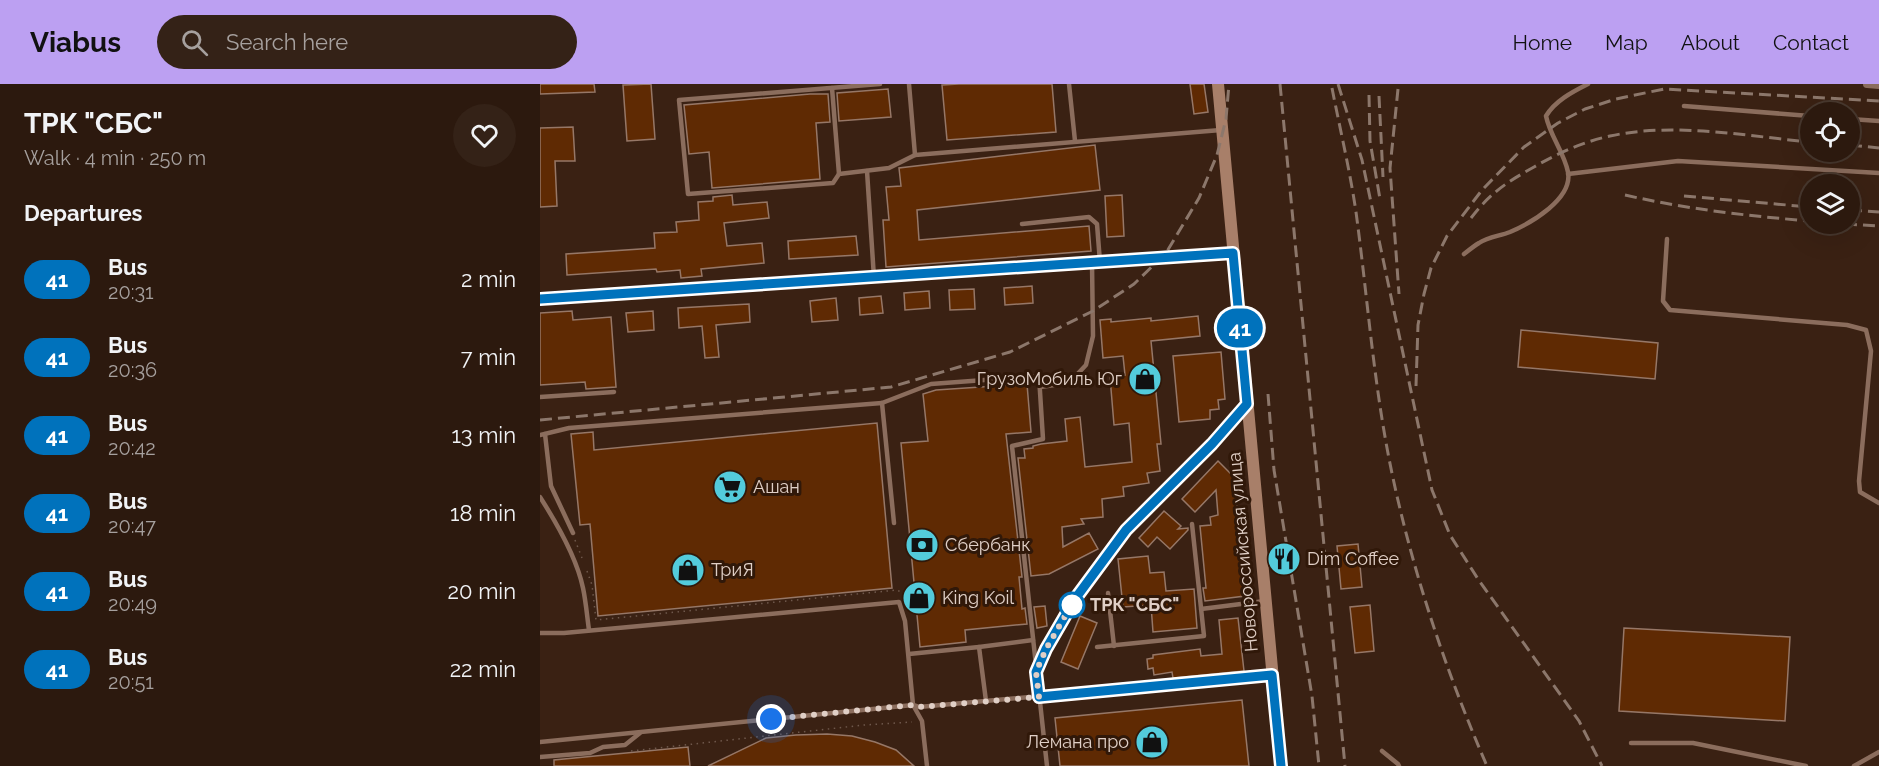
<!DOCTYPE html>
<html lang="en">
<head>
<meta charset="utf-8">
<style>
	:root { --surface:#2c190e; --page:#342217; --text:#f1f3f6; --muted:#a6a09e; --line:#48382e; --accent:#bca0f2 }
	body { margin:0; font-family:Raleway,sans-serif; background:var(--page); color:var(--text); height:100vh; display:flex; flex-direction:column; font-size:22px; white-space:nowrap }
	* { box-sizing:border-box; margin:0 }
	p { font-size:20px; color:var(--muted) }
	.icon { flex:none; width:33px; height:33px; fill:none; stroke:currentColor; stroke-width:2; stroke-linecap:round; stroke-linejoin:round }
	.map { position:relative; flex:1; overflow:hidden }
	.panel { display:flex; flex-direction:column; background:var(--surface); width:540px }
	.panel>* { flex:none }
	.badge { padding:0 12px; border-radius:20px; font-size:21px; line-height:39px }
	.tools { position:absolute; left:1260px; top:18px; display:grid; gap:12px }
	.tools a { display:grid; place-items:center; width:60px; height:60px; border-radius:50%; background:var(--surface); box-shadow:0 6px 24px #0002,0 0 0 2px var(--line); font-size:30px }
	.you { position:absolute; width:30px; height:30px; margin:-15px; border:4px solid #fff; border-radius:50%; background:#1a73e8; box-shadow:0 0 0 9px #1a73e833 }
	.map>.badge { position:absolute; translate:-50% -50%; box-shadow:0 0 0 3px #fff }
	h2 { padding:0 24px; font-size:22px; line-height:54px }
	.round { display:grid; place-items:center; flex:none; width:63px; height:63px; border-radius:32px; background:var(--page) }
	.summary { display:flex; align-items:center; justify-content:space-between; height:102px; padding:0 24px }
	h1 { font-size:28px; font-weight:700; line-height:45px }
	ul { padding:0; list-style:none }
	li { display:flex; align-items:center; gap:18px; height:78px; padding:0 24px }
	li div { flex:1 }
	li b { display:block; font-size:22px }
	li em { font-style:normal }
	li .badge { min-width:66px; font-weight:700; text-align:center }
	header { display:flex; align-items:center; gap:36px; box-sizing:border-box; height:84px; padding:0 30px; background:var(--accent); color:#111 }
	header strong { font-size:28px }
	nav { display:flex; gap:33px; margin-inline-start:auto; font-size:21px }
	.search { width:420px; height:54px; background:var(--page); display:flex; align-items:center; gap:15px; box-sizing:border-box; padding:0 21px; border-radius:33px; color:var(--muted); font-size:22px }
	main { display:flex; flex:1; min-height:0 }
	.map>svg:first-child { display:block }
	.building { fill:#5f2a03; stroke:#967767; stroke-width:1.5 }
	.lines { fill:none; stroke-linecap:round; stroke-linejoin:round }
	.path { stroke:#6f584c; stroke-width:1.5; stroke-dasharray:1.5 4.5; stroke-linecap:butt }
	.lane { stroke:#8b6d5d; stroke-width:4.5 }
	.street { stroke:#8b6d5d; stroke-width:8 }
	.secondary { stroke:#a87f69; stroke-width:12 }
	.rail { stroke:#8c776b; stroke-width:3; stroke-dasharray:12 6; stroke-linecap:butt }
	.line-casing { stroke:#fff; stroke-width:14 }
	.line { stroke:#0072bc; stroke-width:9 }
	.walk { stroke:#e0cfc6; stroke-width:6; stroke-dasharray:0 10.8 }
	.stop-dot { fill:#fff; stroke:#0072bc; stroke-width:3 }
	.labels { text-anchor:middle; stroke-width:6; stroke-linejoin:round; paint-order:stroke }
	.poi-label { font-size:18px; fill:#e0cfc6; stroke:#301809; text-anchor:start }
	.street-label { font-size:18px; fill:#e0cfc6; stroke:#301809 }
	.stop-label { font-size:18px; font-weight:bold; fill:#e0cfc6; stroke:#301809; text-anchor:start }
</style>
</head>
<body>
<header>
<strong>Viabus</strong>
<div class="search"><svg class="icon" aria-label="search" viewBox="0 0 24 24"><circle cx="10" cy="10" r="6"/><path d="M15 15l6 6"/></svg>Search here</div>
<nav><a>Home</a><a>Map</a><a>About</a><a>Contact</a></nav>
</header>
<main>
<section class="panel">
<div class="summary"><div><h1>ТРК &quot;СБС&quot;</h1><p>Walk · 4 min · 250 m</p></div><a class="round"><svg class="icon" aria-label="heart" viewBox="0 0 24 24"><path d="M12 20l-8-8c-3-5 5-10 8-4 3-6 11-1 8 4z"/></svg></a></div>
<h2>Departures</h2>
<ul>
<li><span class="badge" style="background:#0072bc;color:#fff">41</span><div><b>Bus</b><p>20:31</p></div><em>2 min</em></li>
<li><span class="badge" style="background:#0072bc;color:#fff">41</span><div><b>Bus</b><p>20:36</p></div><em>7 min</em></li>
<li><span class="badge" style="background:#0072bc;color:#fff">41</span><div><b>Bus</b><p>20:42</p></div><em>13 min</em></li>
<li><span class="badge" style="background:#0072bc;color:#fff">41</span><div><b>Bus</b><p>20:47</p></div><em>18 min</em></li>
<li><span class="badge" style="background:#0072bc;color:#fff">41</span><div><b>Bus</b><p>20:49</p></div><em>20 min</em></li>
<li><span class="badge" style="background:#0072bc;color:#fff">41</span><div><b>Bus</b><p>20:51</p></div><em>22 min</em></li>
</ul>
</section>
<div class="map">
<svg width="1339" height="682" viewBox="0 0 1339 682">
	<rect width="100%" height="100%" fill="#3a2113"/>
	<g class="building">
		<polygon points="0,0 54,0 55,8 0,10"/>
		<polygon points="111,0 115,55 87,57 83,1"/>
		<polygon points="419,0 512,0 516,48 407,56 402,1"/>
		<polygon points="650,0 664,0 668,28 654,30"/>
		<polygon points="348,5 351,33 299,37 297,9"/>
		<polygon points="270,10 288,10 290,38 276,39 280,95 172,104 169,68 149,70 144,21"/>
		<polygon points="33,43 35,77 15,77 17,122 0,123 0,44"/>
		<polygon points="555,61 560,106 377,126 379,156 549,142 551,167 346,183 343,136 349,136 346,103 361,102 359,84"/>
		<polygon points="192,111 193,121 227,118 229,134 184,139 187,162 222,159 224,179 161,185 162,192 141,194 140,186 117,188 116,185 27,191 26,170 115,164 114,149 137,148 136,138 159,136 158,118 173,117 173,113"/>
		<polygon points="582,111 584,152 567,153 565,112"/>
		<polygon points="316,152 318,171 249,175 248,157"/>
		<polygon points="492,202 493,219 465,221 464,204"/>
		<polygon points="434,205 435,225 410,226 409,206"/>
		<polygon points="389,207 390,224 365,226 364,209"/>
		<polygon points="341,212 343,229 320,231 319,214"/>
		<polygon points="296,214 298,236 272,238 270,217"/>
		<polygon points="209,220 210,238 176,241 179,273 165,274 162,242 139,244 138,224"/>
		<polygon points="32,227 33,236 71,233 76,303 46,305 45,298 0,301 0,229"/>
		<polygon points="113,227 114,246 88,248 86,229"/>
		<polygon points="658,232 660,252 611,257 621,360 617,360 620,387 607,389 609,399 583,403 584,412 562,415 563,433 541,435 544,440 522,443 523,463 549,449 558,465 509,490 491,492 478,374 485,374 484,365 493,364 493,362 501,360 527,357 525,335 540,333 545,383 592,378 589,339 574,341 570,293 585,291 583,272 563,274 560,236 571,235 571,238 611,234 611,237"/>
		<polygon points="981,246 1118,259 1115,295 978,283"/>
		<polygon points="681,268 685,315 678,316 679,325 670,326 670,335 639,338 633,272"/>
		<polygon points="487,300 491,348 466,350 482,493 479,493 482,525 485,524 487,540 425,546 426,558 380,563 361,359 388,357 383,310 396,306"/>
		<polygon points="337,339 352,504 58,532 50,440 40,441 31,350 53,348 54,366"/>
		<polygon points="678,377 694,393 705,512 665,517 663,504 666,504 660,442 671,441 670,433 678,431 676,406 655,428 642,415"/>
		<polygon points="624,427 641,442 638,445 648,444 648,446 630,465 617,453 608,463 599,454"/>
		<polygon points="818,460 822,503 801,505 797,462"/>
		<polygon points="608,472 610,489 624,488 626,507 654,505 657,544 613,548 611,521 583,523 578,475"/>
		<polygon points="830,521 834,567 815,569 810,523"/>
		<polygon points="505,522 507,542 497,544 494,523"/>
		<polygon points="540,532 557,539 538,585 521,578"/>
		<polygon points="698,534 704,587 633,594 632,588 614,591 613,584 608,585 607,575 613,574 613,571 660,565 661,572 682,570 679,536"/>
		<polygon points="1084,544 1250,553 1245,637 1079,627"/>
		<polygon points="702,616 709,682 520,682 515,634"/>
		<polygon points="287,650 312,652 335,658 356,666 374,682 168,682 226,654 256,651"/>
		<polygon points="148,663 150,682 14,682 14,676"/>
	</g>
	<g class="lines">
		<g class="path">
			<polyline points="35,456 42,474"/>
			<polyline points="47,487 52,501 56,536 357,506 369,513 370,526"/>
			<polyline points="91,667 324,641 372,638"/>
		</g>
		<g class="lane">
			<polyline points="369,0 375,71 681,46"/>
			<polyline points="529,0 535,57"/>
			<polyline points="292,4 299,90 349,84 375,71"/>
			<polyline points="1144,22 1270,32"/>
			<polyline points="1310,35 1339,37"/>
			<polyline points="327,87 334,194"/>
			<polyline points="299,90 293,99 148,110 139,16 340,0"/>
			<polyline points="1028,90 1138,77 1339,89"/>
			<polyline points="482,140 549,133 557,140 560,178"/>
			<polyline points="1127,155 1123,217 1130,226 1307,241 1326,246 1331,267 1319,397 1320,408 1339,419"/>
			<path d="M924,170C929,166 934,162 939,159C948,153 960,152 970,148C991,139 1033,115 1028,88C1024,68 1010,52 1006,32C1015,17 1032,8 1048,0"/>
			<polyline points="500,303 529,299 546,281 553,252 552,179"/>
			<polyline points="0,313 74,308"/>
			<polyline points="342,319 354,439"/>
			<polyline points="5,350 11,402 33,449"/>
			<polyline points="0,351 29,344 342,319 391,300 499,292 503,355 472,362 507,682"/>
			<path d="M0,413C16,438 37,475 43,504C46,518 47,532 49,546"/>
			<polyline points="568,509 574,562"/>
			<polyline points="661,525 725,517"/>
			<polyline points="0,549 24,549 359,518 365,537 373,621 382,637 387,682"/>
			<polyline points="439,563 493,556"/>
			<polyline points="557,563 664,552 652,440"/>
			<polyline points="369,570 439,563 446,617"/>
			<polyline points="497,586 506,565 535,515 586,446 672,360 704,323"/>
			<polyline points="0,658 373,621 379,623 732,591"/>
			<polyline points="1091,659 1153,659 1266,682"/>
			<polyline points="842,667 858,680 859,682"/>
			<polyline points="0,673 50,669 63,663 85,661 100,649"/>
			<polyline points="1314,682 1339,668"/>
		</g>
		<g class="street">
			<polyline points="1327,0 1339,1"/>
			<polyline points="0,215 693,169"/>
		</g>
		<polyline class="secondary" points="678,0 741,682"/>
		<g class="rail">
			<polyline points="740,0 805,682"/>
			<polyline points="798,0 822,76 892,406 910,451 938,495 1039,637 1062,682"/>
			<path d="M792,4C800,45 810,87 816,128C828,217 834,306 853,394C874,492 907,590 947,682"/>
			<polyline points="858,5 850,84 859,210"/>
			<polyline points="829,11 830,57 840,115"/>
			<polyline points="839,12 843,93"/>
			<polyline points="1310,61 1339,64"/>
			<path d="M1085,111C1146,125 1208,132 1270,137"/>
			<polyline points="1144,112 1270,123"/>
			<polyline points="1310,126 1339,128"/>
			<path d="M931,134C950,109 967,98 994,83C1018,69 1043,58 1070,52C1135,38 1205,52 1270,58"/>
			<polyline points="1305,140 1339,142"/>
			<polyline points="876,302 878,241 884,210 891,184 907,152 942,106 984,63 1018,39 1045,25 1076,15 1124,5 1339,17"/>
			<polyline points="728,310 734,386 772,612 779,682"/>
			<polyline points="0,336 351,303 470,268 553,227 594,200 626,169 659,114 677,71 686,35 689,0"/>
		</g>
	</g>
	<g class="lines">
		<defs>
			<polyline id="line" points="0,215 693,169 707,320 672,360 586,446 535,515 506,565 496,588 499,613 732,591 741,682"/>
		</defs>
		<use href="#line" class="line-casing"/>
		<use href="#line" class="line"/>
		<polyline class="walk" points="231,635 373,621 379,623 499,613 496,588 506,565 535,515 532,521"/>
	</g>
	<defs>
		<symbol id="shop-disc" viewBox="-11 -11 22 22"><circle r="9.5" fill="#53cbdb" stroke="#301809"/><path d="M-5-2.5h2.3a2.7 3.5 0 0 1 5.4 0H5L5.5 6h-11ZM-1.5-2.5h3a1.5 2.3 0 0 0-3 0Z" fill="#111"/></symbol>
		<symbol id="supermarket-disc" viewBox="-11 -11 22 22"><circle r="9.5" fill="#53cbdb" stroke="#301809"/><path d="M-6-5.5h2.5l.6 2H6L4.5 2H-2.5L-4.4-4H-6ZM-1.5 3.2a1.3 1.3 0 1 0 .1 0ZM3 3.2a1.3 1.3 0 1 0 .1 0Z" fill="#111"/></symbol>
		<symbol id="bank-disc" viewBox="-11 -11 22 22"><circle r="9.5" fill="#53cbdb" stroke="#301809"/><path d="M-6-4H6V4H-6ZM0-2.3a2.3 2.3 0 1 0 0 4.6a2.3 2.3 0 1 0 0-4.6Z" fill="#111"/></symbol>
		<symbol id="restaurant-disc" viewBox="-11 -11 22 22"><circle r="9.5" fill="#53cbdb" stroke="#301809"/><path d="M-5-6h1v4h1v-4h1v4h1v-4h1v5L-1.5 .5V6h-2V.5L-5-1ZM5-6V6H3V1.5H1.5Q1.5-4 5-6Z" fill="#111"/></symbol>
	</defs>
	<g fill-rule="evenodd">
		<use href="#shop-disc" x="586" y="276" width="38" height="38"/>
		<use href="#supermarket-disc" x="171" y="384" width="38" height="38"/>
		<use href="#bank-disc" x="363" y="442" width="38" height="38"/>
		<use href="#restaurant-disc" x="725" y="456" width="38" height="38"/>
		<use href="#shop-disc" x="129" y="467" width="38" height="38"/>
		<use href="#shop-disc" x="360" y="495" width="38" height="38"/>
		<use href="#shop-disc" x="593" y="639" width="38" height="38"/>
	</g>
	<circle class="stop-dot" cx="532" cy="521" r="12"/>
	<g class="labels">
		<g class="poi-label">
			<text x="582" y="301" text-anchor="end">ГрузоМобиль Юг</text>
			<text x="213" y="409">Ашан</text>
			<text x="405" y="467">Сбербанк</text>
			<text x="767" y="481">Dim Coffee</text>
			<text x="171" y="492">ТриЯ</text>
			<text x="402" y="520">King Koil</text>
			<text x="589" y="664" text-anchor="end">Лемана про</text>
		</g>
		<g class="street-label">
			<text transform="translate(703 468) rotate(-95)" y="6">Новороссийская улица</text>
		</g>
		<g class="stop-label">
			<text x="550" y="527">ТРК "СБС"</text>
		</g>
	</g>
</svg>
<div class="tools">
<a><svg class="icon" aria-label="locate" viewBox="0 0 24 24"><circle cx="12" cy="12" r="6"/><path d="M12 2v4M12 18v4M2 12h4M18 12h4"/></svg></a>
<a><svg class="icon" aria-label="layers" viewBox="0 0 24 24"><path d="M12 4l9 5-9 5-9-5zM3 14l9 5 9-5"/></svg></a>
</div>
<div class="you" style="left:231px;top:635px"></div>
<b class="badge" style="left:700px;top:244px;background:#0072bc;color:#fff">41</b>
</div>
</main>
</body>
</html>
